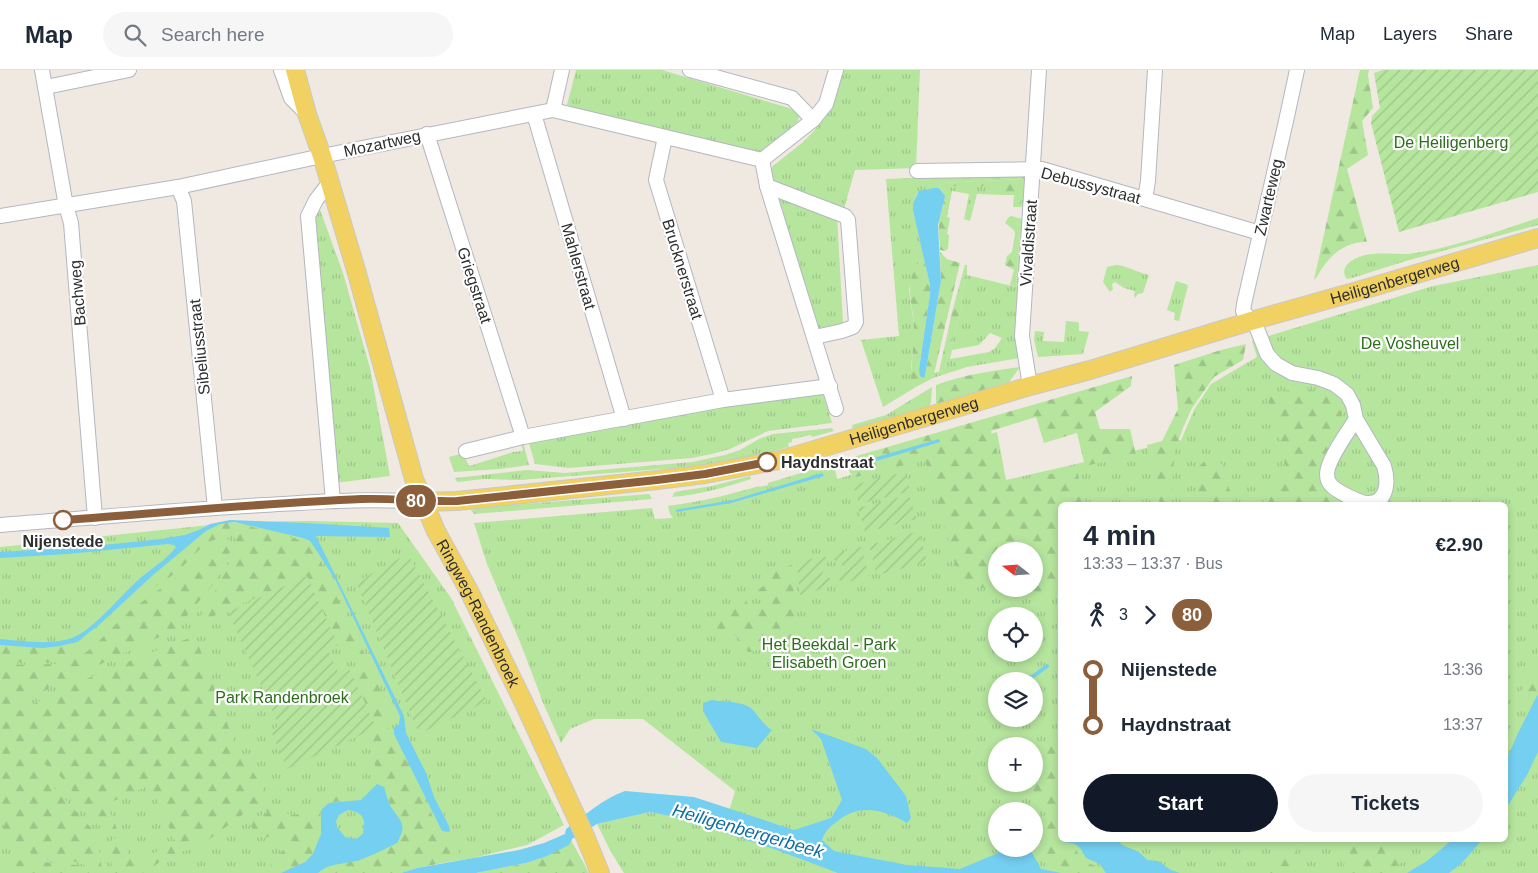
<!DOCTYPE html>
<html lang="en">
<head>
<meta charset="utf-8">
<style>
	:root { --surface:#fff; --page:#f6f6f7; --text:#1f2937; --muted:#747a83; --line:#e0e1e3; --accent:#111827 }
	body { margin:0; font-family:Arial,sans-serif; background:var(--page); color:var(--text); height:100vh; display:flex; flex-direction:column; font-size:19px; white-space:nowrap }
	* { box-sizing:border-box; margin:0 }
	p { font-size:16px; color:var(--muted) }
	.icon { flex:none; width:28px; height:28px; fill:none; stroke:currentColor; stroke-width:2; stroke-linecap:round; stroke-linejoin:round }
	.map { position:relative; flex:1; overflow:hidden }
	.panel { position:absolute; left:1058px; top:432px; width:450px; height:340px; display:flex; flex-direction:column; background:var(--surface); border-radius:8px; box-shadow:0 2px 8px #0003 }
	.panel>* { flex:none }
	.badge { padding:0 10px; border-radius:16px; font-size:18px; line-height:32px }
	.needle { width:32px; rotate:287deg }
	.controls { position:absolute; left:988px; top:472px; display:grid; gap:10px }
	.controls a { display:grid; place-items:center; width:55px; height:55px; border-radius:50%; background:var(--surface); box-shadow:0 2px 8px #0003; font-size:25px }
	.map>.badge { position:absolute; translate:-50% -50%; box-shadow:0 0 0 2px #fff }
	.legs { display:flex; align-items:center; gap:8px; height:55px; padding:0 25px; font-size:16px }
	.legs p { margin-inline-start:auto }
	.overview { display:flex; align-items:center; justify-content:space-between; height:85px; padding:0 25px }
	h1 { font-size:28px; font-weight:700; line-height:38px }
	.button { display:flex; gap:10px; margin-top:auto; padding:10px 25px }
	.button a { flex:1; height:58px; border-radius:30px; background:var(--accent); color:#fff; font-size:20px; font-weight:700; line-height:58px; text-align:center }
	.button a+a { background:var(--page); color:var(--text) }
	ul { padding:0 25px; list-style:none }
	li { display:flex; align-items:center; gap:18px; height:55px; font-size:19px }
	li i { display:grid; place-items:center; width:8px; height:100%; margin:0 6px; background:currentColor }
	li i::after { content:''; width:12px; height:12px; margin:-6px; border:4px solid; border-radius:50%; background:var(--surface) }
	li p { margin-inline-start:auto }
	li:first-child i { background:linear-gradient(#0000 50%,currentColor 0) }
	li:last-child i { background:linear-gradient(currentColor 50%,#0000 0) }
	header { display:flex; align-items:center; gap:30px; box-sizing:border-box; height:70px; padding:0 25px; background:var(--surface); border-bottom:1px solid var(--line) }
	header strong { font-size:24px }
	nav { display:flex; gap:28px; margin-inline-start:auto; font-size:18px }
	.search { width:350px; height:45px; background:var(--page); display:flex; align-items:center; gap:12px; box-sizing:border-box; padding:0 18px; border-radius:28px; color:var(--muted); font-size:19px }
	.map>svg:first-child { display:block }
	.grass { fill:url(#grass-tufts); fill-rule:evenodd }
	.forest { fill:url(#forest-firs); fill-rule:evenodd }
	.garden { fill:url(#garden-furrows) }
	.water { fill:#75cff0; fill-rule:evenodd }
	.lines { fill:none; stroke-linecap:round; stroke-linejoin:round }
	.stream { stroke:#75cff0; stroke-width:4 }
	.minor-casing { stroke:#b4b7c1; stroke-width:16 }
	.major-casing { stroke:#c9c9c9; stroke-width:20 }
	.minor { stroke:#fff; stroke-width:14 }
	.major { stroke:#f2d163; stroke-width:18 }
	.line-1-casing { stroke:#fff; stroke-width:11 }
	.line-1 { stroke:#8b5e3c; stroke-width:8 }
	.stop-1-dot { fill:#fff; stroke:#8b5e3c; stroke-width:2.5 }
	.labels { text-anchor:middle; stroke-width:4.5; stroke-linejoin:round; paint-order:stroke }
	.park-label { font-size:16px; fill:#2c6e1b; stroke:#fff }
	.street-label { font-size:16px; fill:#2e2e2e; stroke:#fff }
	.stop-label { font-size:16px; font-weight:bold; fill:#2e2e2e; stroke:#fff; text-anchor:start }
	.water-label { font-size:18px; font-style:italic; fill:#0d6fa3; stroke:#fff }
</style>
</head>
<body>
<header>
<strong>Map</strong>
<div class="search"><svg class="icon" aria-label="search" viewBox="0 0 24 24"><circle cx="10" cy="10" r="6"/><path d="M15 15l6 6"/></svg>Search here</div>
<nav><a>Map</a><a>Layers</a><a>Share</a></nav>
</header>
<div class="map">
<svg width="1538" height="803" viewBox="0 0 1538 803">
	<defs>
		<pattern id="grass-tufts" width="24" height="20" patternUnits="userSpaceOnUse" patternTransform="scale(1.25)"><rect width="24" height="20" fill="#b6e59e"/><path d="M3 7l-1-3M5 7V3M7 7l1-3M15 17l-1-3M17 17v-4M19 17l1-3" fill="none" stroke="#9dc588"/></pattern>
		<pattern id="forest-firs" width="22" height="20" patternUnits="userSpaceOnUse" patternTransform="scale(1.25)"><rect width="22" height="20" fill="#b6e59e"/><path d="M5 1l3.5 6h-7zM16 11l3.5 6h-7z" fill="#9dc588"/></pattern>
		<pattern id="garden-furrows" width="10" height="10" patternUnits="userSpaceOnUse" patternTransform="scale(1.25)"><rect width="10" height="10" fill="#b6e59e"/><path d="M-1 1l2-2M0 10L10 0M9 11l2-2" fill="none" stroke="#9dc588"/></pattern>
	</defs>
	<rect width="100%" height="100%" fill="#efe9e1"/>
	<g class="grass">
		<path d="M576,0H662L789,38L797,42L799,46L798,51C788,60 773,79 760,81C753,82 745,79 739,78L605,47L567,35Z"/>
		<polygon points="841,0 920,0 916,98 855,100 844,139 772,114 770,101 773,96 802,73 813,62 823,49 832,29"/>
		<polygon points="1018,104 1026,107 1025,135 1021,137 1021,109 940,113 939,118 934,118 917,124 913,133 913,141 924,188 919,193 914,202 909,219 914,255 914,273 911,297 913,315 916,317 883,337 861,270 899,266 886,109"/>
		<polygon points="952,116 1002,116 1002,123 1004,125 977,124 970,151 964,149 969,124 952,121 947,147 944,147 950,119"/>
		<polygon points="783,125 837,145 843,253 841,255 821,262 816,258 778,134"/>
		<polygon points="319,137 343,203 370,298 390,406 335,413 312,142"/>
		<path d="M1018,148H1020L1024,151L1020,288L967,297L933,308L934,303L944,300L962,236L961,223L967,205L1016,217L1020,159L1017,158ZM990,263L1002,268L995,278L989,282L950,289L952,280L979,275Z"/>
		<path d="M1538,148V155L1406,191L1352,208L1347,209C1339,199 1350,190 1359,187C1377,180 1397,186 1416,183C1458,176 1498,161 1538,148Z"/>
		<path d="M1116,195C1125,195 1139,203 1149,205L1143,223L1138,224L1135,228L1134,225L1135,221L1124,218L1115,212L1112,214L1113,219L1110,222L1103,212L1107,197Z"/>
		<path d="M1538,195V803H624L611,782L597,754L650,742L683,749L723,762L735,721L643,649H594L570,659L561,673L540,626L541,627L520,572L487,494L474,453L652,438L655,449L673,448L670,444L668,436C699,432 729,425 759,416V417L768,415V413L834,393L837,409L997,362L1006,410L1181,370L1194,340L1211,314L1257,287L1252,271L1433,216ZM1060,435H1505V770H1060ZM996,481H1034V519H996ZM996,546H1034V584H996ZM996,611H1034V649H996ZM996,676H1034V714H996ZM996,741H1034V779H996Z"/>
		<polygon points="1176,211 1188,215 1179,251 1174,250 1175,243 1167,240"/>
		<polygon points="1066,251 1078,252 1079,254 1079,261 1089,262 1083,284 1038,287 1034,270 1035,261 1044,262 1043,271 1064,272"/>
		<polygon points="932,317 931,332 929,337 853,360 852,355 886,345"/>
		<polygon points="815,322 823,324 832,353 768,361 730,379 712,384 692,388 568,398 535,394 528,370"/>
		<polygon points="832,358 834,361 812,367 811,365 792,369 792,372 788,373 789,377 739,390 701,396 520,410 484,409 457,412 455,408 527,400 565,403 692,392 725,385 740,380 761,368 773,364"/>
		<polygon points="521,372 523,372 529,395 500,399 454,402 449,387 464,383 468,395 470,396 513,382 523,381"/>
		<path d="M750,406L751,409C726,417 699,425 672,427L675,422L712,416Z"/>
		<polygon points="649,424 652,429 474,444 471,440 485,437"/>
		<polygon points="306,451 398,453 451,528 564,755 527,775 469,789 417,796 395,803 0,803 0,477 238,452"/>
	</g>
	<g class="forest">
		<path d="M1360,0H1369L1368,5L1373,38L1362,51L1368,85L1347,99L1367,172C1349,171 1333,182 1323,197C1319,202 1318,207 1314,210Z"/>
		<path d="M1022,109L1021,137H1013L1014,125H1004L1002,123V116H952L950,119L945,146L950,148L947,164L949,165L948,179L945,181L940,180C940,171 938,163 939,154C939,143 949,128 939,118L940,113Z"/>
		<polygon points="1011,146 1018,148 1017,158 1020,158 1016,217 1010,215 1014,200 1005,195 1007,186 1012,182 1015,164 1014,160 1005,153 1008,148"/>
		<path d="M940,182L947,189L960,193L933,308L916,317L913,315L911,310C911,293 914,276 914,259C914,232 900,211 924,188L930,215V224L919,299L925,306L941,211Z"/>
		<polygon points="965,195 967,195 967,205 961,223 962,236 944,300 939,302 952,242"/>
		<polygon points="1246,274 1243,290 1214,307 1192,338 1183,358 1175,381 1170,435 1160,435 1147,375 1162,371 1178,339 1174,295 1221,280"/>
		<path d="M1020,297L1010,311V312L938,334L936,333V315C963,305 991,301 1020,297Z"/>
		<path d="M1132,306L1131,316L1095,342L1100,359H1130L1136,385L1085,396L1077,363L1044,373L1036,347L991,361L1005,414L1077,398L1084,435H1060V525L1019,524L961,514L925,390L856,407L850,403L846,390L860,385ZM996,481H1034V519H996Z"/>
		<polygon points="1298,317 1319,322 1333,329 1339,336 1342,346 1319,402 1323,416 1345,428 1342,435 1263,435 1286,397 1268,326"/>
		<polygon points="1208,388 1222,394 1234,435 1201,435 1194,401"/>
		<path d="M230,452V464L206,473L177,502L140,527L118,546L96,570L80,582L64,589L50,592L36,593L0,591V575C22,576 51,580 72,574C94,567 121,533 138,517C153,504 169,491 185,479C199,467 212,454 230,452Z"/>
		<path d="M238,453L307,472L320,490L388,637V660L391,659L441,764L449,765L463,789L417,798L401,803H318C328,793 347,794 360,790C373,785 385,779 397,773L394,740L390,735L384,717L377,714C372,719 365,728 359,730C348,733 329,727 322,739C318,745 321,755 321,762C321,787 294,803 272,803L270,792C273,784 282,785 284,778C288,767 271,765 264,768L256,765L251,756L253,749L267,743L265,738L275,739L291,745H296L324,728L351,722L372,708L378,709L372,682L365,664L374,653L350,598L356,595L346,573L339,576L307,506L202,551L201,546L203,539L211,529L232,487L235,472L234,454Z"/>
		<polygon points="228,469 230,471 230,482 227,492 211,517 175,560 55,615 60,598 63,593 78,588 93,577 128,542 182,503 196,489 214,474"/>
		<path d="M792,495L796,563L792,569L778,571L770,577L750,582H748C740,566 733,559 714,561L731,536L745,526L749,540L763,533V528L754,522L767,514L775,499Z"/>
		<polygon points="192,567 196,568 233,669 267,725 264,734 242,745 207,771 194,778 168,786 147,801 142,803 113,803 108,774 112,770 121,766 132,792 176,773 150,715 107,734 117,759 111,762 105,762 60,706 0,660 0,650 99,603"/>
		<polygon points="0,594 22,595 57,594 48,619 29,630 0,642"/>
		<polygon points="1538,598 1538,624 1532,637 1519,624 1532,603"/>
		<polygon points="0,670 16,682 15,685 0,701"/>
		<path d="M1060,670V770H1061L1058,773C1072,776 1076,775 1081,790L1098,797L1101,803H1076L1063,797L1042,792L1035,777L1034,761L1046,743L1031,731L1022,714H1034V677Z"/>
		<path d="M22,687L45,708L94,761L98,772L102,800C91,800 83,793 72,791C63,789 53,792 44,789C31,785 22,776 7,776L0,739V706L17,689Z"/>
		<polygon points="571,770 589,803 476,803 526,793 545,787"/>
		<polygon points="1284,770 1301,770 1288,803 1267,803"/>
		<path d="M1355,770C1371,770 1403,767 1404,791L1385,803H1340Z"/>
		<polygon points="23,789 32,789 41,792 77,795 90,803 17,803 13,794"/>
	</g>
	<g class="garden">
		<polygon points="1383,0 1538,0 1538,122 1399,162 1371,53 1372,46 1380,38 1374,3"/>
		<polygon points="905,402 910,421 859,434 853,415"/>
		<polygon points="909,425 917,449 865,462 858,438"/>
		<polygon points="919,461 927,492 877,505 869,475"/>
		<path d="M861,477L869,506L840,514C838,504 843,504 843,496L834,490L833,484Z"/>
		<polygon points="408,484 487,631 419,664 356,512"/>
		<polygon points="825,485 827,493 822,503 831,509 833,516 800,525 797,493"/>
		<polygon points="307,506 338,575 328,580 339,605 350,600 374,653 365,663 287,699 271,661 279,656 228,542"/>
	</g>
	<g class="water">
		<polygon points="934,118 939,118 945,126 938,155 941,211 925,306 923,308 920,306 919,299 930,224 930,215 913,141 913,133 919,121"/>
		<polygon points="939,369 940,372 853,398 852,396 853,394"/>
		<polygon points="822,403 824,406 731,433 676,442 676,440 680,439 733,430"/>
		<path d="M230,450L305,453L389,458L390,467L316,466L404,646L406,663L426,703L434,727L449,756L450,761L448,762L442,761L394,664V658L399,654L400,646L336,511L315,478L310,471L303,468L235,452L220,454L206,461L153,505L100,554L77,572L60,576L42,578L0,575V569C22,571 47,575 69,569C91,563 118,528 136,512C147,501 167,490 176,477L174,475L168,474L68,484L0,488V482L84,477L161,469L185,465L201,459L210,454Z"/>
		<polygon points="1538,624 1538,682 1527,705 1505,740 1505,693 1518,663"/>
		<path d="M712,630C724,632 743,631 752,639C759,646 763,655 772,660L757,678L721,672L703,641V633Z"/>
		<path d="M811,659L866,679L877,688L906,726L911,748L907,753C885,740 861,733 839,750C830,757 826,759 822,770L834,781L907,795L960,799L998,783L1000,779H1030L1041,799L1061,803H838L774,779L683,749L650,742L597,754L572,769L569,775L545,787L526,793L476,803H401L417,798L519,780L544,773L565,764L566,759C585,745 603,729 625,721L694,727L794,760L831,748L842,730L821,669Z"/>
		<path d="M377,714L384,717C386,724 388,731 391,737C401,752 408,754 397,773C385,779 373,785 360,790C347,794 328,793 318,803H281L305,792L313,784L321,764V747L322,739L329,733L361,730ZM348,740C364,742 366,750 363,764L356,769L345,767L337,757L336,751L339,745Z"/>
		<path d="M1066,770H1118L1122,775L1139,782L1147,790L1158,791L1171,800L1180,803H1106L1100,794L1086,788C1080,775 1076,773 1062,772Z"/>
		<polygon points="1452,770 1482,770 1462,793 1449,803 1407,803 1427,791"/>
	</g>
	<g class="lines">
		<polyline class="stream" points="1027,611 1047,596"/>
		<defs>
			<g id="minor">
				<polyline points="42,0 66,136 71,153 95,448"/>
				<polyline points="281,0 291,28 307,44"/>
				<polyline points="690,0 792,28 813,50"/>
				<polyline points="836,0 826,34 813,50 762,90 767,116 836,339"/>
				<path d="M1297,0L1286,51L1244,234L1243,241L1256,256L1267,284L1276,294L1292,303L1318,308L1334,314L1347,324L1353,335L1356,349L1384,396C1388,409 1389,432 1369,433C1361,434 1336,421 1331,415C1328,412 1327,408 1327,404C1327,390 1348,362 1356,349"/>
				<polyline points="46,17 129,0"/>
				<polyline points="553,40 562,0"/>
				<polyline points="534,44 624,349"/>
				<polyline points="427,64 523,367"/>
				<polyline points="665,67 656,110 723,330"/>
				<polyline points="917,101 1042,99 1260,163"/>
				<polyline points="330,112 316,130 308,146 333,431"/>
				<polyline points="767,116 845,146 848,150 856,252 853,257 842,261 815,267"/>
				<polyline points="178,117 184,131 215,438"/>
				<polyline points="1145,129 1148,111 1155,0"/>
				<polyline points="0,146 178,117 322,86 553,40 762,90"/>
				<polyline points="1030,316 1022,266 1039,0"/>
				<polyline points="466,381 523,367 723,330 830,316"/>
				<path d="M0,455C88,448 176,440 264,435C318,432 370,428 423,432"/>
			</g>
			<g id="major">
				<path id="s1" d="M295,0L307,44L322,86L356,200L414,409L436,461L469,521L524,633L585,766L600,803"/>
				<path id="s2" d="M423,432L457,431L657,410L705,404L784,389L1030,316L1090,300L1251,251L1372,217L1538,168"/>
			</g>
		</defs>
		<use href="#minor" class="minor-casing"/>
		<use href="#major" class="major-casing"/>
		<use href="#minor" class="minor"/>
		<use href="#major" class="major"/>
	</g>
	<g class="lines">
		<defs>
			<path id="line-1" d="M63,450C162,443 262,433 362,429C394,428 425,432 457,431L657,410L705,404L767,392"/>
		</defs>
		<use href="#line-1" class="line-1-casing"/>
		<use href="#line-1" class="line-1"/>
	</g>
	<g class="stop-1-dot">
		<circle cx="767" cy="392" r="9"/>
		<circle cx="63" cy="450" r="9"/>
	</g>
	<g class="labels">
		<g class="park-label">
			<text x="1451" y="78">De Heiligenberg</text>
			<text x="1410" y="279">De Vosheuvel</text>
			<text x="829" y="580">Het Beekdal - Park<tspan x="829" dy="18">Elisabeth Groen</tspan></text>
			<text x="282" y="633">Park Randenbroek</text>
		</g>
		<g class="street-label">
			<text transform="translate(382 73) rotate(-12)" y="6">Mozartweg</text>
			<text transform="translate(1091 115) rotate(15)" y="6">Debussystraat</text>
			<text transform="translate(1268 127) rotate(-77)" y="6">Zwarteweg</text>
			<text transform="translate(1028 173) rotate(-86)" y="6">Vivaldistraat</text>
			<text transform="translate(579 196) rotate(74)" y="6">Mahlerstraat</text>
			<text transform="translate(683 199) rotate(73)" y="6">Brucknerstraat</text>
			<text dy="6" stroke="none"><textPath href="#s2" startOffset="1000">Heiligenbergerweg</textPath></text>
			<text transform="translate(475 215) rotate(72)" y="6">Griegstraat</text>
			<text transform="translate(77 223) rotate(-95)" y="6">Bachweg</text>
			<text transform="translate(199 277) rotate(-96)" y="6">Sibeliusstraat</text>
			<text dy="6" stroke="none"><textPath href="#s2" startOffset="499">Heiligenbergerweg</textPath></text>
			<text dy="6" stroke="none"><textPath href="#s1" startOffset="575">Ringweg-Randenbroek</textPath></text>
		</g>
		<g class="stop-label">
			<text x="781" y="398">Haydnstraat</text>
			<text x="63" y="477" text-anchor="middle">Nijenstede</text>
		</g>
		<g class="water-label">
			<text transform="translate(748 761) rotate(16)" y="6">Heiligenbergerbeek</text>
		</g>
	</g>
</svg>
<div class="controls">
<a><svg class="needle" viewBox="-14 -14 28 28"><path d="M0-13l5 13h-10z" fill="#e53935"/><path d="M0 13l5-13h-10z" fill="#747a83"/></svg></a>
<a><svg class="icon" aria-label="locate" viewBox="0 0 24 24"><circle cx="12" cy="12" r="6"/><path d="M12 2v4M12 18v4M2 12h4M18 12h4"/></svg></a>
<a><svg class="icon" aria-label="layers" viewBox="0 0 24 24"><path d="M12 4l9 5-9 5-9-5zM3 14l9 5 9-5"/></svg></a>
<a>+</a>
<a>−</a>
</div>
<b class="badge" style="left:416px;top:431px;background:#8b5e3c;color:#fff">80</b>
<section class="panel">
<div class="overview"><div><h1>4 min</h1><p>13:33 – 13:37 · Bus</p></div><b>€2.90</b></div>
<div class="legs"><svg class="icon" aria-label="walk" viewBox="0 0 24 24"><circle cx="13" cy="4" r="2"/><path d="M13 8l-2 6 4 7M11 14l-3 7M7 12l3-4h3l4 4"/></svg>3<svg class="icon" aria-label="forward" viewBox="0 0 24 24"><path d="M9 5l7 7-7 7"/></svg><b class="badge" style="background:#8b5e3c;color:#fff">80</b></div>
<ul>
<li><i style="color:#8b5e3c"></i><b>Nijenstede</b><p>13:36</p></li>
<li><i style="color:#8b5e3c"></i><b>Haydnstraat</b><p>13:37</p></li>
</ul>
<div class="button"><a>Start</a><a>Tickets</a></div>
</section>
</div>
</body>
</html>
